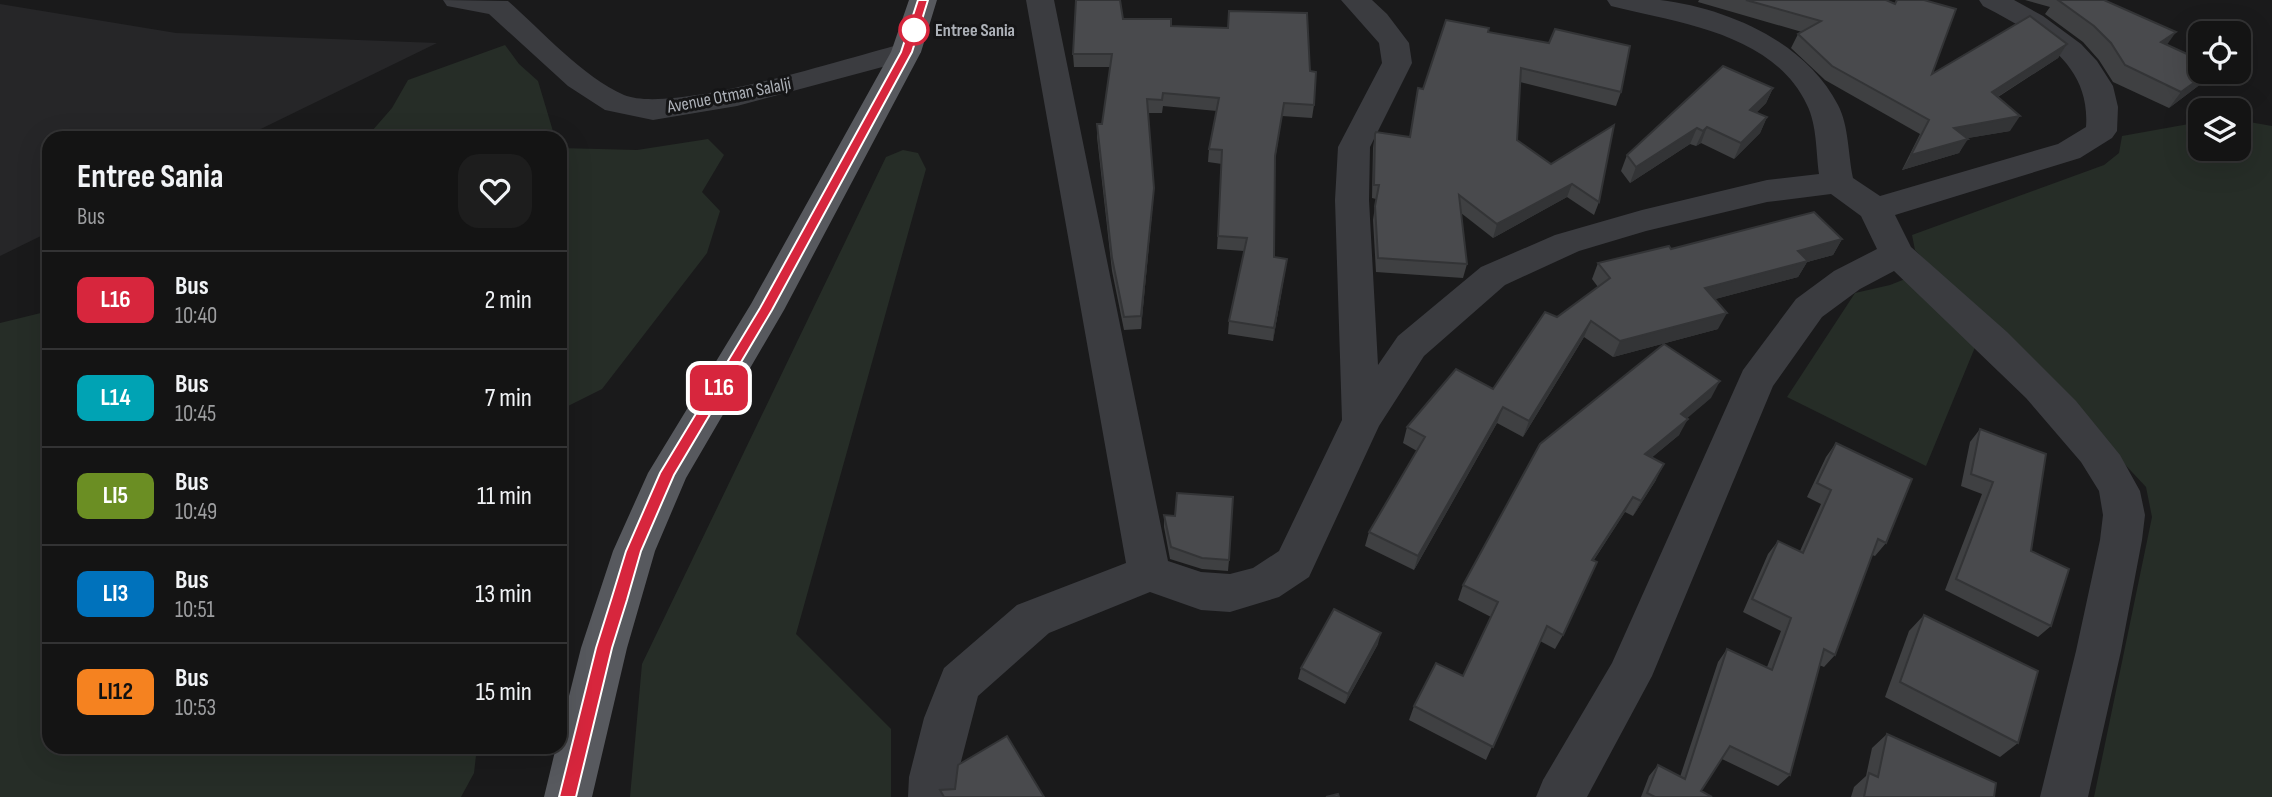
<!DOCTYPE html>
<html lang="en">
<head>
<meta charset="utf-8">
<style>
	:root { --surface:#141414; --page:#1d1d1d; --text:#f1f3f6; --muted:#9d9ea0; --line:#333334 }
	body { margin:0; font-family:"Sofia Sans Condensed",sans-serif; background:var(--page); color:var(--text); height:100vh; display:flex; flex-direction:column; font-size:26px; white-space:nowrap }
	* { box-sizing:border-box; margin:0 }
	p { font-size:23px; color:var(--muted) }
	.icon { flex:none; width:38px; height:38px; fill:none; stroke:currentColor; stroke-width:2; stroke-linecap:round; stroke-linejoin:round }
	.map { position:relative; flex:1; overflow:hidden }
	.panel { position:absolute; left:42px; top:131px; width:525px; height:623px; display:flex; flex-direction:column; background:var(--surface); border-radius:21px; box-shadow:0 7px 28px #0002,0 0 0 2px var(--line) }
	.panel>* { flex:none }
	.badge { padding:0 14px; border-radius:10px; font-size:24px; line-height:46px }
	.fabs { position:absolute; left:2188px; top:21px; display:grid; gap:14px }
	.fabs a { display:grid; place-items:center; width:63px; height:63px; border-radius:14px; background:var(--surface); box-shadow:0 7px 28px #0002,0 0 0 2px var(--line); font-size:35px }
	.map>.badge { position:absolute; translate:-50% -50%; box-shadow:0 0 0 4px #fff }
	.round { display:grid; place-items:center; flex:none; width:74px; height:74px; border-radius:21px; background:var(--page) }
	.headline { display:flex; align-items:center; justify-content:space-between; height:119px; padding:0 35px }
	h1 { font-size:33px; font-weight:700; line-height:52px }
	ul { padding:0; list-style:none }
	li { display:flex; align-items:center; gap:21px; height:98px; padding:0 35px; border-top:2px solid var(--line) }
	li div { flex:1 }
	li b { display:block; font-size:26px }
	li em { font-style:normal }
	li .badge { min-width:77px; font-weight:700; text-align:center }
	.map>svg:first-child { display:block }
	.built { fill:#262628 }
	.green { fill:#262d27 }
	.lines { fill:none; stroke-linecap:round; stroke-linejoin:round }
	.minor { fill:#3b3c40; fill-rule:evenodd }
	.primary { fill:#57595e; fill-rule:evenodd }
	.wall { fill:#3f4042 }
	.shaded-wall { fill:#333436 }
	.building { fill:#494a4d; stroke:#333436; stroke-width:2 }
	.line { fill:#d7263d; stroke:#fff; stroke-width:2 }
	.stop-dot { fill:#fff; stroke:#d7263d; stroke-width:3.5 }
	.labels { text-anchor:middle; stroke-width:6; stroke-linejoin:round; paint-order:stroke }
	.far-stop-label { font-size:18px; font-weight:bold; fill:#aeb2b9; stroke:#151516; text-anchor:start }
	.far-street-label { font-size:18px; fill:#aeb2b9; stroke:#151516 }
</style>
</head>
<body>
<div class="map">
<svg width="2272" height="797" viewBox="0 0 2272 797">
	<rect width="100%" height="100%" fill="#1a1a1b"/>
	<polygon class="built" points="0,4 176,33 437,43 242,138 49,138 49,232 0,256"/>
	<g class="green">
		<polygon points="505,45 519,64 538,81 555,138 348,138 372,131 392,108 408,80"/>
		<polygon points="2238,120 2272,126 2272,797 2094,797 2152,517 2146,487 2003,334 1978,340 1926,466 1787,397 1855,293 1890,285 1933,268 1915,250 1912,235 2104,165 2119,153 2122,136 2200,122 2200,149 2238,149"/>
		<polygon points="708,139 724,155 702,192 720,211 707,253 602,389 560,410 560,148 637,150"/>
		<polygon points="903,150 918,153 926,169 796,634 891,729 891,797 630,797 642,664 886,157"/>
		<polygon points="49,311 49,747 477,747 474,773 461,797 0,797 0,323"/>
	</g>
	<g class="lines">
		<g class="minor">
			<path d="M443,0L508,1C542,31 583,77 624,95C673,115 849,57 906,43L916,46L921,52L916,58L737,106L653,120L605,110L568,86L489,14L447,6Z"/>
			<path d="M1026,0H1054L1168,561L1201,572L1230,574L1253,568L1279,551L1342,420L1335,200L1338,147L1382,63L1379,43L1341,0H1372L1387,14L1409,43L1412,63L1370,147L1369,200L1378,365L1398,336L1481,267L1555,235L1642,210L1767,180L1819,174C1816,152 1817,125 1807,105C1773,33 1679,23 1611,6L1607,0C1624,0 1643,0 1660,0C1727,8 1806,42 1838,105C1849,126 1848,155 1853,178L1880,196L2058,144L2086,127C2091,61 2034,33 1983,6L1979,0H2014L2043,16L2081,44L2097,61L2113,86L2118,107L2117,131L2112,138L2080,158L1895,215L1911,247L2007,332L2076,401L2120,455L2140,491L2145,515L2142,540L2121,651L2088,797H2040L2076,651L2100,540L2103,515L2099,491L2081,462L2026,398L1894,271L1860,289L1822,317L1773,386L1652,676L1587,797H1536L1543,780L1612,663L1743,370L1796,299L1834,271L1877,249L1861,216L1831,194L1767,202L1646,231L1579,251L1505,285L1424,356L1379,426L1309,577L1279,597L1230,612L1201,610L1150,592L1049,633L978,696L957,777L956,797H908L909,777L924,718L944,668L1017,605L1126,563Z"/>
		</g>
		<polygon class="primary" points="909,0 937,0 921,52 784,310 686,478 655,551 627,648 592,797 544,797 556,747 560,747 560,732 581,648 613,551 648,473 751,304 891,52"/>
	</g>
	<g class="wall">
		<polygon points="1699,0 1886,0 1895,3 1896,0 1924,0 1932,74 2067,44 2058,58 1998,97 2010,131 1967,138 1959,153 1902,170 1920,134 1825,80 1791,48 1798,34 1802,32 1698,2"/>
		<polygon points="2025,0 2104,0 2166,45 2200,72 2211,72 2202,83 2169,108 2113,82 2099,60 2083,42 2045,14 2050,7"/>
		<polygon points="1171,26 1310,71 1314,105 1312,118 1282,116 1275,160 1274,257 1287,259 1273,341 1228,334 1229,321 1244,251 1217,249 1222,164 1208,162 1209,149 1217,111 1163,106 1162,113 1148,113 1154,188 1153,201 1141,329 1124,330 1112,271 1097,137 1097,124 1102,124 1110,67 1074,67 1073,54"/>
		<polygon points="1488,32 1621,92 1616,106 1520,82 1517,140 1599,202 1594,215 1567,197 1493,238 1461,213 1467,264 1463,278 1376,272 1373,220 1376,199 1372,198 1373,148 1375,134 1410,137 1418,88 1423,89"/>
		<polygon points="1773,88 1766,103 1756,113 1767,117 1760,133 1734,159 1701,143 1696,146 1690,144 1630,183 1621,171 1627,155"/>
		<polygon points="1842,239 1833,255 1807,262 1798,277 1715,299 1718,329 1613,357 1584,337 1523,437 1497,423 1414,570 1365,546 1369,532 1417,451 1403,443 1407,427 1493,389 1598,287 1592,279 1598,263 1671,249"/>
		<polygon points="1711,398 1686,418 1679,435 1652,457 1656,480 1633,516 1625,512 1594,560 1563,635 1555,649 1540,641 1486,760 1409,720 1414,706 1463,676 1491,617 1458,600 1463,585"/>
		<polygon points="1980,429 2031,551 2051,626 2038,637 1945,590 1982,494 1961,486 1970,442"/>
		<polygon points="1836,443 1886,543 1875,556 1872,555 1835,655 1824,667 1819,665 1790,775 1778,786 1722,759 1701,791 1712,797 1641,797 1649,776 1658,765 1680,777 1718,662 1727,649 1767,667 1781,631 1743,612 1768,554 1778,541 1800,551 1821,504 1807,497 1826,457"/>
		<polygon points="1164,515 1175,516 1229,560 1228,571 1202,569 1170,559 1164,527"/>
		<polygon points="1924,615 2018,743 2000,757 1885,697 1909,631"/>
		<polygon points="1378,644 1345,704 1298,679 1301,668"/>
		<polygon points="1887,734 1994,797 1851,797 1854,787 1866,776 1872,748"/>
	</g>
	<g class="shaded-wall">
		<polygon points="2176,32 2164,49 2161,42"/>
		<polygon points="2067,44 2058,58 1983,106 1992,92"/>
		<polygon points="2209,72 2211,72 2202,83 2169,108 2181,92"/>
		<polygon points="1773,88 1766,103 1743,125 1750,110"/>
		<polygon points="2020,116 2010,131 1945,142 1954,128"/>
		<polygon points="1767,117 1760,133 1734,159 1741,143"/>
		<polygon points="1707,127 1701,143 1696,146 1703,131"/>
		<polygon points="1697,128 1690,144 1630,183 1636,167"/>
		<polygon points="1968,139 1959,153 1902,170 1911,155"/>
		<polygon points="1572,184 1567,197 1493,238 1497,224"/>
		<polygon points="1154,188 1153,201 1141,329 1141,316"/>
		<polygon points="1842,239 1833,255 1807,262 1798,277 1697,304 1705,288 1798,251"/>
		<polygon points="1287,259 1285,272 1273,341 1274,328"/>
		<polygon points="1727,313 1718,329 1613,357 1620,341"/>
		<polygon points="1591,321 1584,337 1523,437 1529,421"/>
		<polygon points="1720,381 1711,398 1672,431 1681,414"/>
		<polygon points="1503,407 1497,423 1414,570 1418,556"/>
		<polygon points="1688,419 1679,435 1637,470 1645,454"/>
		<polygon points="1664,464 1656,480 1633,516 1641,501"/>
		<polygon points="1633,497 1625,512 1584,575 1592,560"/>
		<polygon points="1381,633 1378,644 1345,704 1348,694"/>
	</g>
	<g class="building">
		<polygon points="1076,0 1120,0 1123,19 1171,19 1171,26 1228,28 1229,11 1307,13 1310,71 1316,72 1314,105 1284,103 1275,156 1274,257 1287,259 1274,328 1229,321 1247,238 1218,236 1222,150 1209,149 1219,98 1163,93 1162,100 1147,99 1154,188 1141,316 1124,317 1112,258 1097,124 1102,124 1112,54 1073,54"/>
		<polygon points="1746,0 1886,0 1895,4 1897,0 1924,0 1956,9 1932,74 2030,16 2067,44 1992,92 2020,116 1954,128 1968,139 1911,155 1929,120 1832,66 1798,34 1821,21"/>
		<polygon points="2058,0 2104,0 2176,32 2161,42 2200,60 2200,72 2209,72 2181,92 2125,65 2111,43 2094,26"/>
		<polygon points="1446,20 1489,28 1488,32 1549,43 1555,29 1630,46 1621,92 1521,68 1517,140 1551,164 1614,125 1599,202 1572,184 1497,224 1459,195 1467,264 1378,258 1375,206 1379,185 1374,185 1375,134 1376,132 1410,137 1418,88 1423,89"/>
		<polygon points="1723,66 1773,88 1750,110 1767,117 1741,143 1707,127 1703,131 1697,128 1636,167 1627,155"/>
		<polygon points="1814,212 1842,239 1798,251 1808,261 1705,288 1727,313 1620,341 1591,321 1529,421 1503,407 1418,556 1369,532 1425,437 1407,427 1456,369 1493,389 1545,312 1557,317 1610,278 1598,263 1669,246 1671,249"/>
		<polygon points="1664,344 1720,381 1681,414 1688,419 1645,454 1664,464 1641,501 1633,497 1592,560 1597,562 1563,635 1547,626 1493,747 1414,706 1436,663 1463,676 1498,602 1463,585 1540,444"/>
		<polygon points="1980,429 2046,454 2031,551 2069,569 2051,626 1956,579 1993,482 1971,474"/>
		<polygon points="1836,443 1912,479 1886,543 1878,539 1835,655 1824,649 1790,775 1730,746 1701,791 1712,797 1655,797 1647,793 1658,765 1685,779 1727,649 1772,670 1791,618 1752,599 1778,541 1803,553 1831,490 1817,483"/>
		<polygon points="1177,493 1233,497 1229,560 1202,558 1171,547 1164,515 1175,516"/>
		<polygon points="1334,609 1381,633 1348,694 1301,668"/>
		<polygon points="1924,615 2038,671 2018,743 1900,682"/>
		<polygon points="1887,734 1996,783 1994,797 1864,797 1869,773 1878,777"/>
		<polygon points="1007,736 1044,797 944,797 940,790 955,789 958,765"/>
		<polygon points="1338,794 1339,797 1326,797"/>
	</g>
	<polygon class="line" points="918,0 928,0 912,52 772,310 674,475 641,551 627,600 612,648 576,797 559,797 596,648 611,600 626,551 660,473 760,308 901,52"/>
	<circle class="stop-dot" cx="914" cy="30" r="14"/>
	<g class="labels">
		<g class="far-stop-label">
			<text x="935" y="36">Entree Sania</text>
		</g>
		<g class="far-street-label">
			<text transform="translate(729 95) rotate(-11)" y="6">Avenue Otman Salalji</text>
		</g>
	</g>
</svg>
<div class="fabs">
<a><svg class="icon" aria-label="locate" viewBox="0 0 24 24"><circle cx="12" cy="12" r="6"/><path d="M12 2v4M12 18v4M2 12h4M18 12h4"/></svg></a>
<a><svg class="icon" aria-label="layers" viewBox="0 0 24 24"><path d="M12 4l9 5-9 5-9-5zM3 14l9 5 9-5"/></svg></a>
</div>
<b class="badge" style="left:719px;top:388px;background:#d7263d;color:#fff">L16</b>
<section class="panel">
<div class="headline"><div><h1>Entree Sania</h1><p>Bus</p></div><a class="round"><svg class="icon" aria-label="heart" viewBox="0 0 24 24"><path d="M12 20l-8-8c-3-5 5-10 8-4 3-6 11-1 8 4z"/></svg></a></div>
<ul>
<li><span class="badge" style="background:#d7263d;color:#fff">L16</span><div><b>Bus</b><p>10:40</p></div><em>2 min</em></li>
<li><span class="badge" style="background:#00a3b4;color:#fff">L14</span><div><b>Bus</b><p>10:45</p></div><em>7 min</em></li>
<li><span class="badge" style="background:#6b8e23;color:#fff">LI5</span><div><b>Bus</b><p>10:49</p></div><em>11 min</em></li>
<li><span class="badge" style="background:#0072bc;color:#fff">LI3</span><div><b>Bus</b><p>10:51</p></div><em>13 min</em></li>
<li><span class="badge" style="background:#f58220;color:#111">LI12</span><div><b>Bus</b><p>10:53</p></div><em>15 min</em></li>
</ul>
</section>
</div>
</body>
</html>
